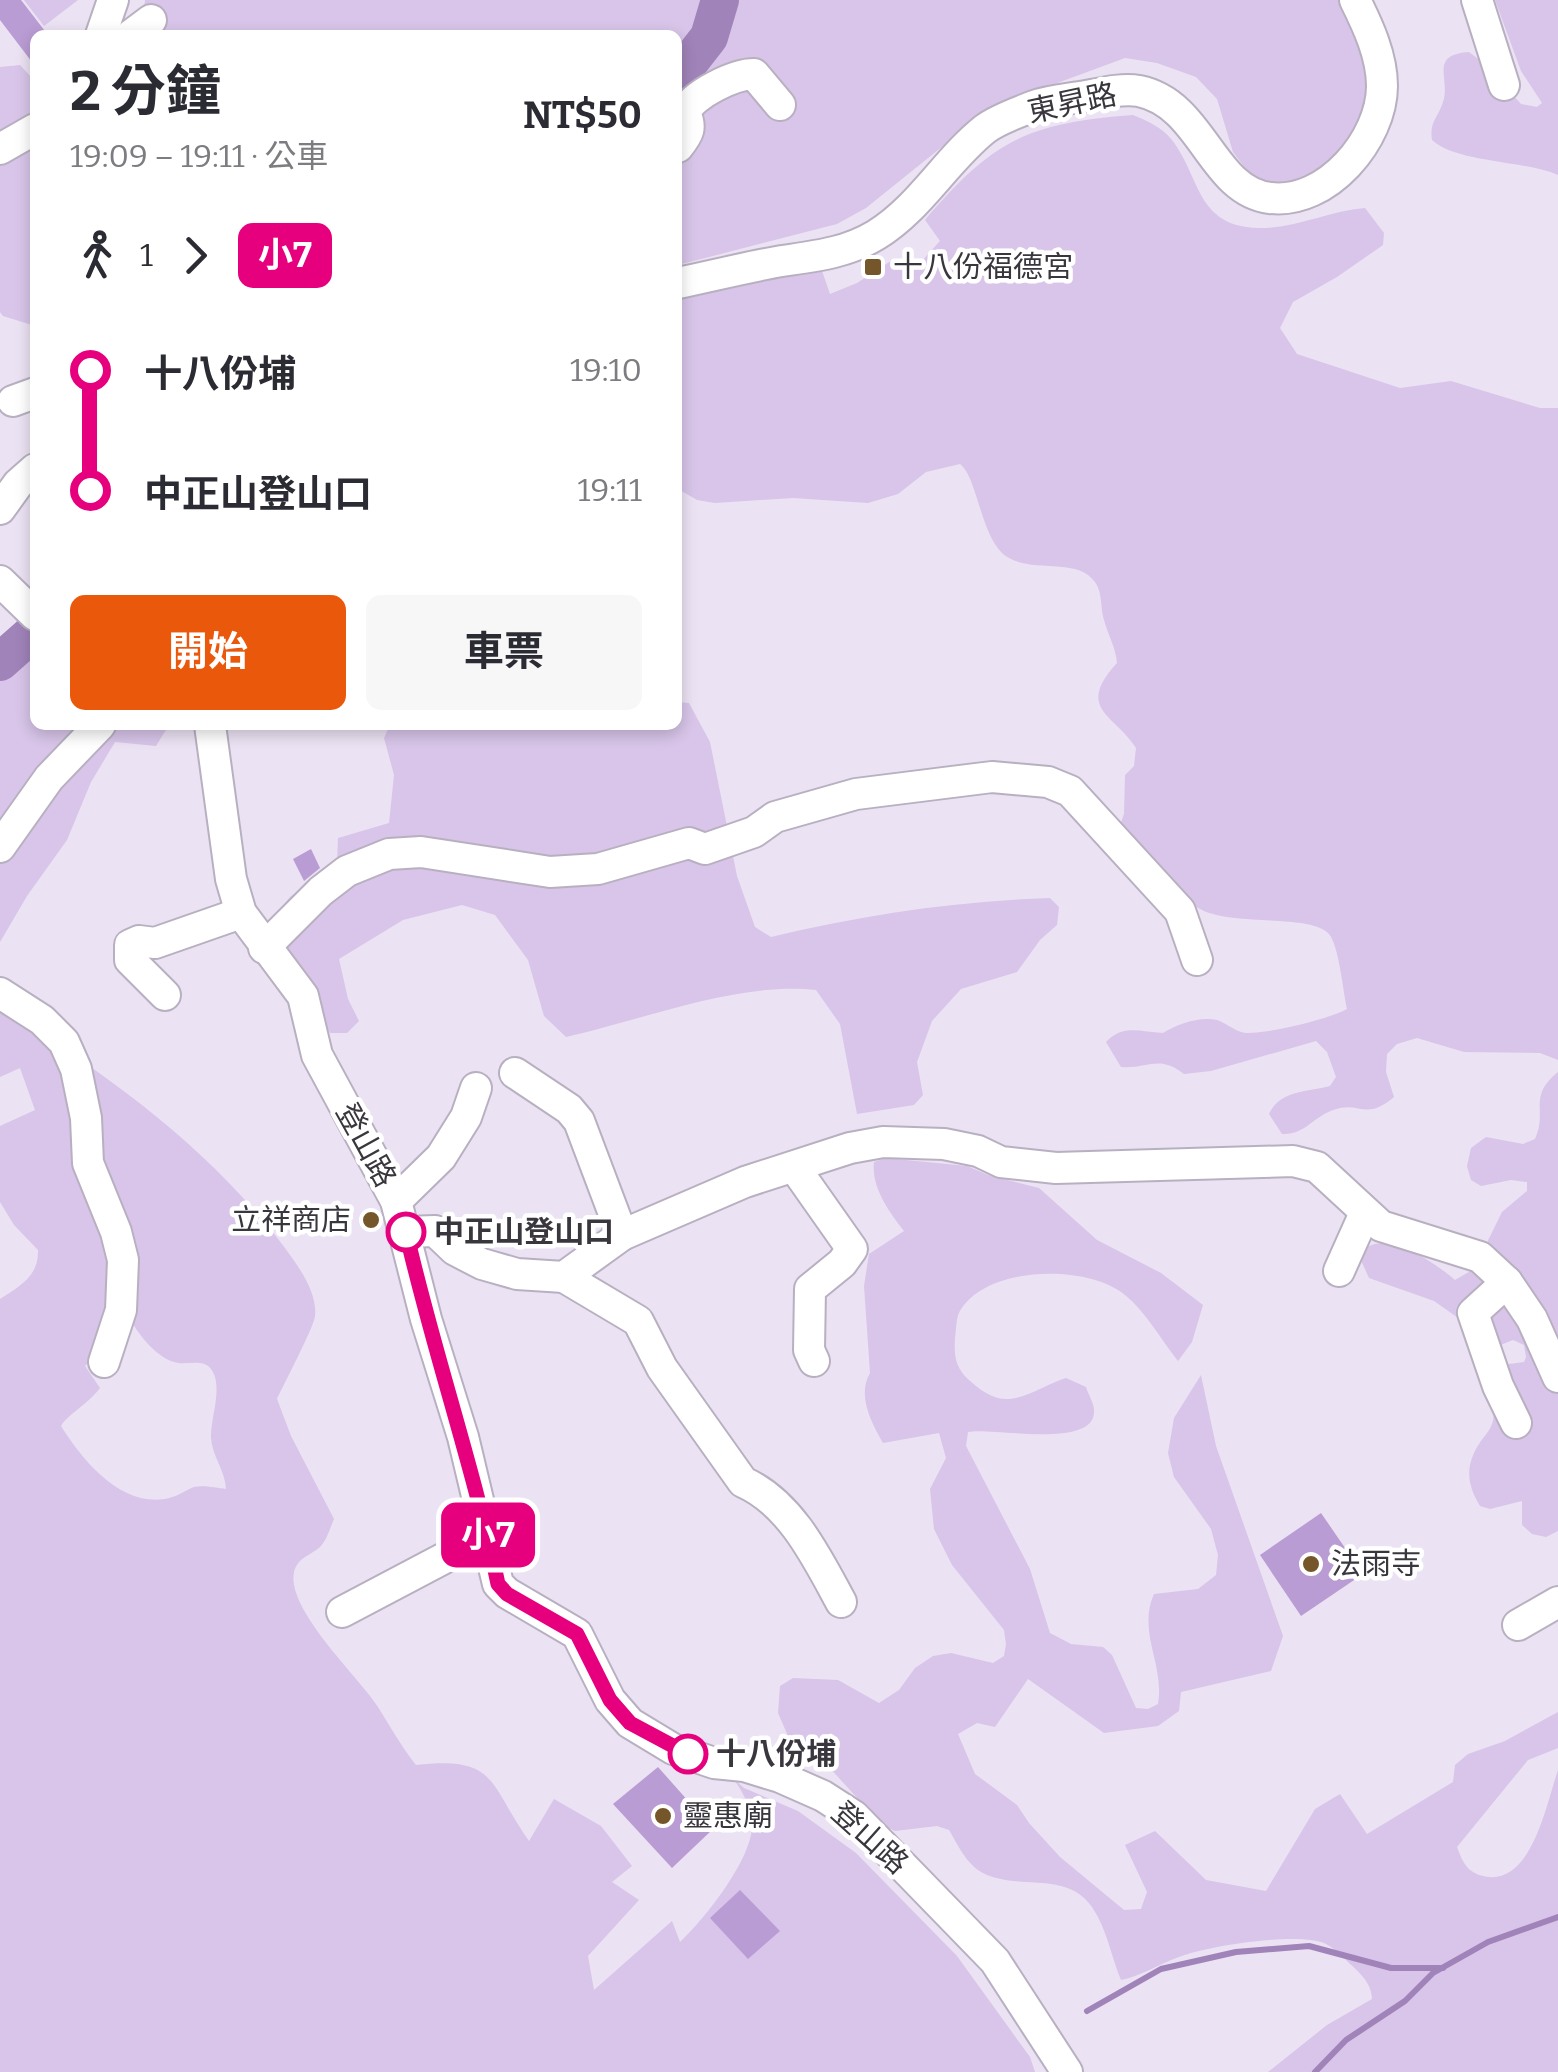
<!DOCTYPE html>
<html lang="zh-TW">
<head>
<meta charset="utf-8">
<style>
	:root { --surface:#fff; --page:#f7f7f7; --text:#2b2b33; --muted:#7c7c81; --accent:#ea580c }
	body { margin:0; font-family:Bitter,"Noto Sans TC",serif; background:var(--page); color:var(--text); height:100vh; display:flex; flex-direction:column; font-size:38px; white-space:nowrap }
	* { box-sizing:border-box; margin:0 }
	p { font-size:32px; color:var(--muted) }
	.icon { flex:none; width:55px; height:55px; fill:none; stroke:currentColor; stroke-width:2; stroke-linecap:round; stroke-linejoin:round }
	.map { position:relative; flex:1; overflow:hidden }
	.side { position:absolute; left:30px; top:30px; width:652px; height:700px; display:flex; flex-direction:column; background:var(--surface); border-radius:15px; box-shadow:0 5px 15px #0003 }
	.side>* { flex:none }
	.badge { padding:0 20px; border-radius:15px; font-size:35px; line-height:65px }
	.map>.badge { position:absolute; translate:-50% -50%; box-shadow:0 0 0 5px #fff }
	.legs { display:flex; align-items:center; gap:15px; height:110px; padding:0 40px; font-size:32px }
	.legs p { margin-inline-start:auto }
	.headline { display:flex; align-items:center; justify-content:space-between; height:170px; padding:0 40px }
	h1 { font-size:55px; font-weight:700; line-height:75px }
	.cta { display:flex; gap:20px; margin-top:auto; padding:20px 40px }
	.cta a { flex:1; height:115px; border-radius:15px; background:var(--accent); color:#fff; font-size:40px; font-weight:700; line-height:115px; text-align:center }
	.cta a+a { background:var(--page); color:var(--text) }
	ul { padding:0 40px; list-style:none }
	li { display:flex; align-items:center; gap:35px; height:120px; font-size:38px }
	li i { display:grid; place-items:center; width:15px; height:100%; margin:0 12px; background:currentColor }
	li i::after { content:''; width:25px; height:25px; margin:-12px; border:8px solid; border-radius:50%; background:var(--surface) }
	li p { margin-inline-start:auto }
	li:first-child i { background:linear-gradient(#0000 50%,currentColor 0) }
	li:last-child i { background:linear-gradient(currentColor 50%,#0000 0) }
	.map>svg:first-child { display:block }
	.green { fill:#d8c5e9; fill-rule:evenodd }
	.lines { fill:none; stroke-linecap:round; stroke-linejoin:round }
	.stream { stroke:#a083b9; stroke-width:6 }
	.river { stroke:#a083b9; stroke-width:38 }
	.building { fill:#ba9cd4 }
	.minor-casing { stroke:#b8b0c0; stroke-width:34 }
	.minor { stroke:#fff; stroke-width:30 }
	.line-1-casing { stroke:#fff; stroke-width:22 }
	.line-1 { stroke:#e6007e; stroke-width:15 }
	.poi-dot { fill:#75562b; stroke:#fff; stroke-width:4 }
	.stop-1-dot { fill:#fff; stroke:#e6007e; stroke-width:5 }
	.labels { text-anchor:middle; stroke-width:9; stroke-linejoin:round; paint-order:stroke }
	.street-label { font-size:30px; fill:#3a363d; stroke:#fff }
	.poi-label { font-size:30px; fill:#3a363d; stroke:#fff; text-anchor:start }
	.stop-label { font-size:30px; font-weight:bold; fill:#3a363d; stroke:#fff; text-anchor:start }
</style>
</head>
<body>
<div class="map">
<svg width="1558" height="2072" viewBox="0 0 1558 2072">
	<rect width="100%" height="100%" fill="#ebe2f3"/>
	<g class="green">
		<polygon points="24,0 78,0 44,26"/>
		<polygon points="145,0 1339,0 1373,81 1369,114 1327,167 1300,184 1272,187 1251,176 1233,152 1217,99 1196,77 1157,63 1125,58 1006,102 979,117 866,208 837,224 678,265 678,35 141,35"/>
		<path d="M1495,0H1558V175C1523,160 1457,163 1432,140C1429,122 1438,118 1443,102C1451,79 1428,55 1469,52L1485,64L1521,104L1537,107L1542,103L1521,71Z"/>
		<polygon points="20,65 35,81 35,326 3,316 0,312 0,67"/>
		<path d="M1133,115C1147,121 1162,127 1172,140C1201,178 1196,226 1258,228C1295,229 1328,211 1365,208L1384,233L1383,245L1337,277L1293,302L1280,328L1297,354L1400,388L1451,381L1540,408H1558V1060L1540,1053L1464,1052L1417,1038L1397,1044L1387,1054L1386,1072L1394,1097C1364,1122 1361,1100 1333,1110C1313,1117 1305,1135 1282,1134L1269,1114C1280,1090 1307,1092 1330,1086L1336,1077L1327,1052L1316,1041L1211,1071L1184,1074C1159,1054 1148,1069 1121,1067L1106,1042C1123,1024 1140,1032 1163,1033C1178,1024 1199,1016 1217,1020C1227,1023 1235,1032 1246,1033C1268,1034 1329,1019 1347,1009C1343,991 1339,946 1329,934C1313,914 1233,926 1202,910C1168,893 1143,858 1118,831L1124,814L1125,775L1134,766L1136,748C1114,714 1075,709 1117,663C1116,648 1108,635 1104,620C1100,608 1103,593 1095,582C1076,555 1027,576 1002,553C980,531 977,477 960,464L926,472L898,494L868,503L793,498L715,503L697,500L678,489V294L821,268L830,294L857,283L894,259L912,272L940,241L925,220C993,140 1028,123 1133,115Z"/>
		<polygon points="35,594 35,725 169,725 156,746 115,742 91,782 67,840 27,896 0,942 0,646"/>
		<path d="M678,702L689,703L710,742L737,876L755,927L771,937C861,915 957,901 1050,898L1059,907L1057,925L1040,940L1017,972L961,989L932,1021L917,1062L923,1095L914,1105L857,1114L840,1024L816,990C739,981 642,1020 566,1037L544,1016L528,960L495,915L462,905L403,920L339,959L348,999L359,1021L347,1033H330L296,962L271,921L290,897L337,864L338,838L389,823L394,775L384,738L390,725H678Z"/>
		<path d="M7,1011C107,1075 200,1141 275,1235C290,1255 318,1288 315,1316C314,1327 284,1384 277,1399L291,1436L334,1519C330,1528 327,1540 320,1547C310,1556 298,1557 294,1572C286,1610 360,1678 378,1707C391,1728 401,1746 416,1765C498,1756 488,1783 529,1841L554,1799L601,1826L632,1866L612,1882L639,1900L588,1956L594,1990L672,1921L680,1942C704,1920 755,1856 752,1822C751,1806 742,1791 733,1778L744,1788L798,1811L856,1853L957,1956L1030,2057L1035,2072H0V1299C20,1286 39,1276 38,1250L14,1225L0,1202V1126L35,1110L20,1068L0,1077V1012ZM131,1320C139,1336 157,1357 174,1362C186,1366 203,1358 211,1369C224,1386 210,1419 211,1438C212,1456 225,1470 226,1489C217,1488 203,1485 194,1487C184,1491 177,1497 165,1499C120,1506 83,1461 61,1426C67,1415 88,1404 100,1388L85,1366Z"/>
		<path d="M1558,1072V1531L1546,1537L1532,1534L1522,1525V1501L1490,1509L1480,1506C1466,1483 1465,1464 1481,1441C1486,1434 1491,1429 1493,1421C1496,1407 1483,1389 1480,1376L1486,1367L1524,1362L1526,1357L1524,1345L1513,1340L1498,1346L1434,1301L1369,1278L1359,1256C1377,1223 1435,1262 1455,1280L1474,1269L1502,1212L1527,1191V1182L1511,1180L1481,1186L1471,1180L1467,1166L1471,1148L1486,1137L1523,1144L1535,1139C1548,1111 1527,1097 1558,1072Z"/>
		<path d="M886,1158L967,1166L988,1175L1039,1188L1097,1240L1161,1273L1203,1305L1192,1342L1178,1361C1161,1340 1146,1312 1125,1295C1088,1263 980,1265 958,1315C956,1322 956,1331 955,1338C954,1356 955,1367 969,1380C980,1390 993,1400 1009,1399C1027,1398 1049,1383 1066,1378L1086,1387C1088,1394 1094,1403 1094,1410C1097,1450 991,1427 968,1432L966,1446L1030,1569L1050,1633L1071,1644L1103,1647L1112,1655L1136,1708L1148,1709L1158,1704C1165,1665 1137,1632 1154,1594L1198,1589L1216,1575L1218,1555L1211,1529L1174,1477L1168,1453L1174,1418L1201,1375L1216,1446L1283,1636L1271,1671L1181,1692L1179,1711L1158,1726L1104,1733L1028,1679L995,1727L977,1723L958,1734L975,1774L1017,1805L1029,1823L1060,1857L1124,1910L1141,1909L1147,1892L1125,1845L1155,1831L1206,1880L1266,1891L1315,1809L1340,1794L1367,1834L1453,1782L1455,1765L1468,1754L1505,1741L1558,1712V1748L1528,1760L1457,1847C1463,1864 1469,1875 1489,1877C1533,1881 1547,1801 1558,1770V2072H1268L1327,2025L1372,1999C1372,1983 1359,1972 1348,1962C1341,1955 1333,1947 1324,1943C1296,1932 1207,1946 1179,1957C1159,1964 1141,1976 1121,1980C1111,1956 1107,1929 1092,1907C1067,1870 1018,1891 983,1873C966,1864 958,1845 949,1830L937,1826L895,1831L881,1824L828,1766L788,1736L778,1713L780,1686L793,1678L838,1680L879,1703L899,1690L915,1668L933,1656L951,1653L993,1663L1004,1656L1006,1644L1004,1630L952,1565L934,1529L930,1489L946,1458L939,1433L883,1443C871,1422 857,1395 870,1373L864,1286L869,1254L904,1231C889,1212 871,1187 874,1162Z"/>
	</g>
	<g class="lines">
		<g class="stream">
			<polyline points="1087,2011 1161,1969 1236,1952 1309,1946 1391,1968 1443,1968"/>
			<polyline points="1315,2072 1346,2040 1405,2001 1433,1973 1488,1942 1558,1917"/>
		</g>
		<g class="river">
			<polyline points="678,77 709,37 720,0"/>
			<polyline points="0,662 35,631"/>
		</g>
	</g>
	<g class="building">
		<polygon points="0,0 21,0 48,35 35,35 35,66 0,20"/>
		<polygon points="311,849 320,868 304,881 293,859"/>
		<polygon points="1321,1513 1363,1574 1301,1616 1260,1555"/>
		<polygon points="658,1767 713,1829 672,1868 613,1804"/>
		<polygon points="740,1890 780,1931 748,1959 710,1918"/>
	</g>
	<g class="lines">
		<defs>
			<g id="minor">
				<polyline points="1477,0 1504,85"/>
				<polyline points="101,35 113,0"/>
				<polyline points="131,35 151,20"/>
				<path d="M678,147C689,133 692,128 685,112C693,94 735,74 754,74L780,105"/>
				<polyline points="0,149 35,129"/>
				<path d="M678,283C712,276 747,267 782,261C816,256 846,253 876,235C920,208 946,160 985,129C998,119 1019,112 1034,106C1050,100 1069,99 1086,96C1102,93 1122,88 1139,91C1203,104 1211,191 1270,198C1327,205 1382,139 1382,86C1382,56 1368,26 1355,0"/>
				<polyline points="13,401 35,393"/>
				<polyline points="0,509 18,484 35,469"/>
				<polyline points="0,581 35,615"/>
				<polyline points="210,725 231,879 241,913 303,996 317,1055 396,1201 426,1319 463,1437 498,1584 507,1593 577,1634 610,1700 630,1723 673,1749 714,1763 744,1766 780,1777 823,1796 854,1816 995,1961 1067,2072"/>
				<polyline points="0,847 49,778 100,725"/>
				<polyline points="264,948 321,891 347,871 389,854 421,852 550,872 598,869 689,843 705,849 754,832 775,817 856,794 992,777 1048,782 1070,791 1180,911 1197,960"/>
				<polyline points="0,993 42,1020 64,1042 76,1069 86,1118 88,1163 116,1232 123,1260 121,1310 104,1362"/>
				<polyline points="165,995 130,960 130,945 139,941 155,943 241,913"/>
				<polyline points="515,1073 569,1109 579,1121 622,1235"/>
				<polyline points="795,1168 852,1249 842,1263 810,1289 809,1350 814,1361"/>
				<polyline points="396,1201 441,1157 466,1117 476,1088"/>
				<polyline points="406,1232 435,1231 455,1250 482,1264 517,1274 564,1277 622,1235 745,1182 850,1148 883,1142 944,1144 978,1151 1001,1162 1056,1168 1293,1161 1317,1167 1381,1226 1480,1257 1507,1282 1532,1319 1558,1377"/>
				<polyline points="1339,1271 1365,1213"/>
				<path d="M564,1277L638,1321L662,1368L743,1482C791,1503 817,1558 841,1602"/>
				<polyline points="1507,1282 1473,1313 1498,1386 1516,1423"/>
				<polyline points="342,1612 488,1535"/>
				<polyline points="1518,1625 1558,1602"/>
			</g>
		</defs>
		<use href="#minor" class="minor-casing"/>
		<use href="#minor" class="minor"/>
	</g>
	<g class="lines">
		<defs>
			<path id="line-1" d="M406,1232C433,1350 473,1465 498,1584L507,1594L577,1634L610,1700L630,1723L688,1754"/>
		</defs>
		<use href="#line-1" class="line-1-casing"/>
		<use href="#line-1" class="line-1"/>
	</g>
	<g class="poi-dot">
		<rect x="863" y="257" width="20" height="20" rx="5"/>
		<circle cx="371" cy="1220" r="10"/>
		<circle cx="1311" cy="1564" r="10"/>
		<circle cx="663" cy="1816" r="10"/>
	</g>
	<g class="stop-1-dot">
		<circle cx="406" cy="1232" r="18"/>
		<circle cx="688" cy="1754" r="18"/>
	</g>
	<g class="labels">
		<g class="street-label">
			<text transform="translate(1072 103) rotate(-12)" y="10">東昇路</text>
			<text transform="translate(366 1145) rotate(61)" y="10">登山路</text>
			<text transform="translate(870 1838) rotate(42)" y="10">登山路</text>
		</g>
		<g class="poi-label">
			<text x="893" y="277">十八份福德宮</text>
			<text x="351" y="1230" text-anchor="end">立祥商店</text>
			<text x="1331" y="1574">法雨寺</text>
			<text x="683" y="1826">靈惠廟</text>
		</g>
		<g class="stop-label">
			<text x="434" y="1242">中正山登山口</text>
			<text x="716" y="1764">十八份埔</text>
		</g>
	</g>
</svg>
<b class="badge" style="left:488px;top:1535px;background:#e6007e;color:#fff">小7</b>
<section class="side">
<div class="headline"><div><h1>2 分鐘</h1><p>19:09 – 19:11 · 公車</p></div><b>NT$50</b></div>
<div class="legs"><svg class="icon" aria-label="walk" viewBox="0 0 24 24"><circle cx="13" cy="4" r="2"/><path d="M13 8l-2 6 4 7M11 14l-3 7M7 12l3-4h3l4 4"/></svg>1<svg class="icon" aria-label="forward" viewBox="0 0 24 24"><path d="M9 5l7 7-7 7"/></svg><b class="badge" style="background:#e6007e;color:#fff">小7</b></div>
<ul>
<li><i style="color:#e6007e"></i><b>十八份埔</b><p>19:10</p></li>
<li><i style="color:#e6007e"></i><b>中正山登山口</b><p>19:11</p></li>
</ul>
<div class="cta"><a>開始</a><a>車票</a></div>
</section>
</div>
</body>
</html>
